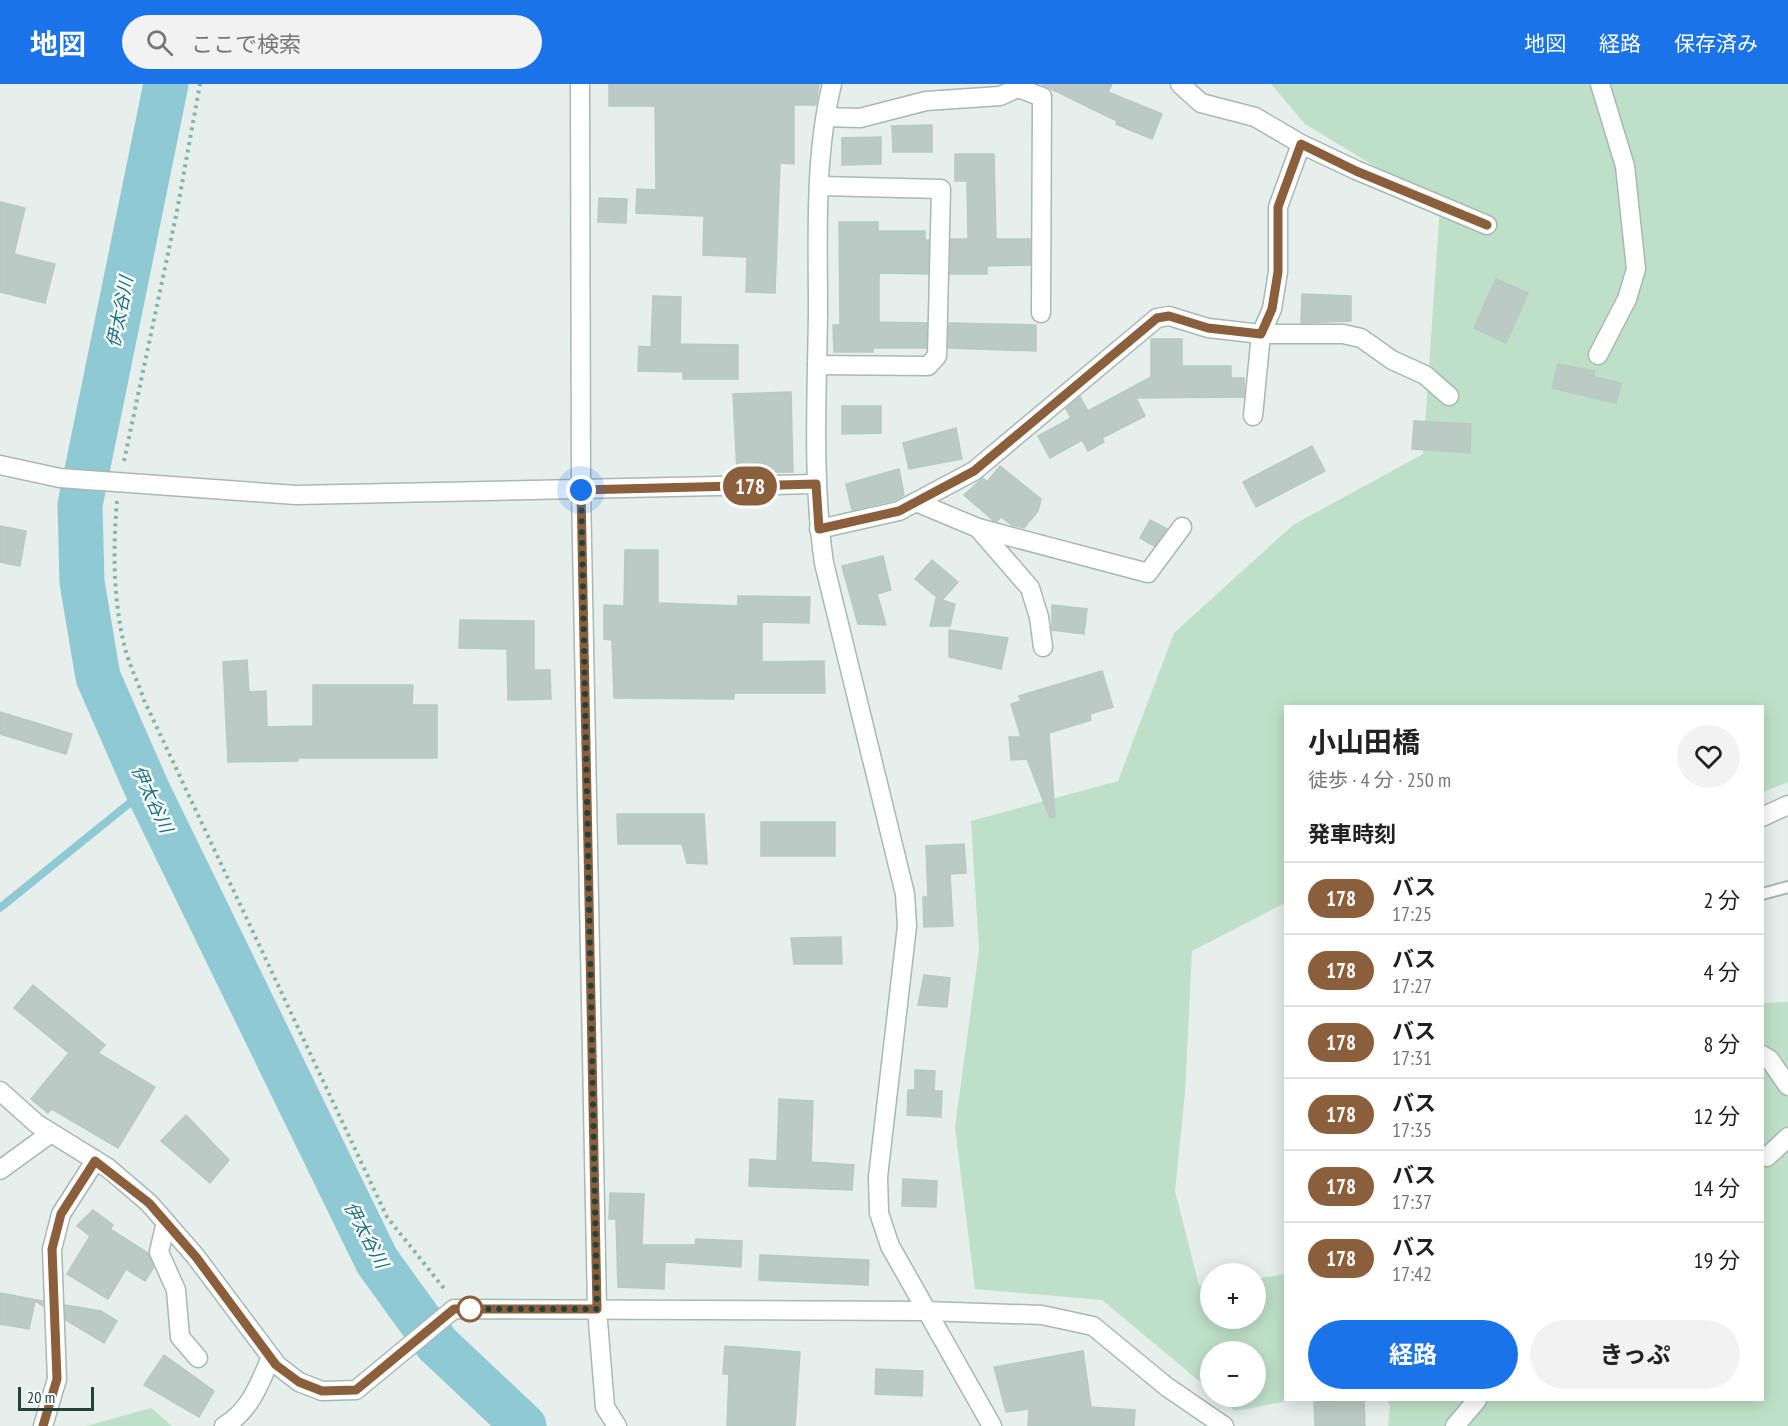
<!DOCTYPE html>
<html lang="ja">
<head>
<meta charset="utf-8">
<style>
	:root { --surface:#fff; --page:#f2f2f2; --text:#222; --muted:#767676; --line:#e0e0e0; --accent:#1a73e8 }
	body { margin:0; font-family:"PT Sans Narrow","Noto Sans JP",sans-serif; background:var(--page); color:var(--text); height:100vh; display:flex; flex-direction:column; font-size:22px; white-space:nowrap }
	* { box-sizing:border-box; margin:0 }
	p { font-size:20px; color:var(--muted) }
	.icon { flex:none; width:33px; height:33px; fill:none; stroke:currentColor; stroke-width:2; stroke-linecap:round; stroke-linejoin:round }
	.map { position:relative; flex:1; overflow:hidden }
	.side { position:absolute; left:1284px; top:621px; width:480px; height:696px; display:flex; flex-direction:column; background:var(--surface); border-radius:0px; box-shadow:0 3px 15px #0003 }
	.side>* { flex:none }
	.badge { padding:0 12px; border-radius:20px; font-size:21px; line-height:39px }
	.buttons { position:absolute; left:1200px; top:1179px; display:grid; gap:12px }
	.buttons a { display:grid; place-items:center; width:66px; height:66px; border-radius:50%; background:var(--surface); box-shadow:0 3px 15px #0003; font-size:30px }
	.scale { position:absolute; left:18px; bottom:15px; width:76px; box-sizing:border-box; padding-left:6px; border:3px solid #24423a; border-top:0; font-size:16px; line-height:21px; white-space:nowrap; color:#24423a; -webkit-text-stroke:4px #f7fbf9; paint-order:stroke }
	.you { position:absolute; width:30px; height:30px; margin:-15px; border:4px solid #fff; border-radius:50%; background:#1a73e8; box-shadow:0 0 0 9px #1a73e833 }
	.map>.badge { position:absolute; translate:-50% -50%; box-shadow:0 0 0 3px #fff }
	h2 { padding:0 24px; font-size:22px; line-height:54px }
	.round { display:grid; place-items:center; flex:none; width:63px; height:63px; border-radius:32px; background:var(--page) }
	.overview { display:flex; align-items:center; justify-content:space-between; height:102px; padding:0 24px }
	h1 { font-size:28px; font-weight:700; line-height:45px }
	.button { display:flex; gap:12px; margin-top:auto; padding:12px 24px }
	.button a { flex:1; height:69px; border-radius:36px; background:var(--accent); color:#fff; font-size:24px; font-weight:700; line-height:69px; text-align:center }
	.button a+a { background:var(--page); color:var(--text) }
	ul { padding:0; list-style:none }
	li { display:flex; align-items:center; gap:18px; height:72px; padding:0 24px; border-top:2px solid var(--line) }
	li div { flex:1 }
	li b { display:block; font-size:22px }
	li em { font-style:normal }
	li .badge { min-width:66px; font-weight:700; text-align:center }
	header { display:flex; align-items:center; gap:36px; box-sizing:border-box; height:84px; padding:0 30px; background:var(--accent); color:#fff }
	header strong { font-size:28px }
	nav { display:flex; gap:33px; margin-inline-start:auto; font-size:21px }
	.search { width:420px; height:54px; background:var(--page); display:flex; align-items:center; gap:15px; box-sizing:border-box; padding:0 21px; border-radius:33px; color:var(--muted); font-size:22px }
	.map>svg:first-child { display:block }
	.green { fill:#bfe0c8 }
	.lines { fill:none; stroke-linecap:round; stroke-linejoin:round }
	.stream { stroke:#8ec9d4; stroke-width:8 }
	.river { stroke:#8ec9d4; stroke-width:45 }
	.building { fill:#bbcac4; stroke:#b8c9c2; stroke-width:1.5 }
	.lane-casing { stroke:#a8b8b2; stroke-width:14 }
	.street-casing { stroke:#a8b8b2; stroke-width:21 }
	.path { stroke:#86b3a5; stroke-width:4; stroke-dasharray:3 4.5; stroke-linecap:butt }
	.lane { stroke:#fff; stroke-width:10 }
	.street { stroke:#fff; stroke-width:18 }
	.line-casing { stroke:#fff; stroke-width:14 }
	.line { stroke:#8b5e3c; stroke-width:9 }
	.walk { stroke:#24423a; stroke-width:6; stroke-dasharray:0 10.8 }
	.stop-dot { fill:#fff; stroke:#8b5e3c; stroke-width:3 }
	.labels { text-anchor:middle; stroke-width:5; stroke-linejoin:round; paint-order:stroke }
	.water-label { font-size:18px; font-style:italic; fill:#1c6f80; stroke:#f7fbf9 }
</style>
</head>
<body>
<header>
<strong>地図</strong>
<div class="search"><svg class="icon" aria-label="search" viewBox="0 0 24 24"><circle cx="10" cy="10" r="6"/><path d="M15 15l6 6"/></svg>ここで検索</div>
<nav><a>地図</a><a>経路</a><a>保存済み</a></nav>
</header>
<div class="map">
<svg width="1788" height="1342" viewBox="0 0 1788 1342">
	<rect width="100%" height="100%" fill="#e6efeb"/>
	<g class="green">
		<polygon points="1271,0 1788,0 1788,698 1763,708 1762,622 1286,622 1285,819 1192,867 1185,1009 1175,1107 1199,1202 1210,1201 1210,1234 1256,1234 1256,1195 1285,1190 1286,1316 1293,1316 1235,1327 1218,1313 1256,1312 1256,1268 1210,1268 1210,1306 1102,1216 975,1205 955,1043 979,866 971,737 1118,697 1174,549 1293,441 1423,370 1440,122 1305,40"/>
		<polygon points="1788,918 1788,1342 1388,1342 1390,1322 1387,1316 1762,1316 1763,919"/>
		<polygon points="151,1324 172,1342 86,1342"/>
	</g>
	<g class="lines">
		<polyline class="stream" points="0,824 147,705"/>
		<polyline class="river" points="166,0 80,421 82,498 98,593 147,705 377,1177 437,1260 524,1342"/>
	</g>
	<g class="building">
		<polygon points="609,0 819,0 816,21 794,21 794,80 780,79 775,209 746,208 747,173 703,171 704,132 636,129 637,105 656,106 655,22 609,22"/>
		<polygon points="1041,0 1112,0 1108,8 1162,30 1152,55 1116,40 1117,37"/>
		<polygon points="932,41 932,68 893,68 892,42"/>
		<polygon points="881,53 881,80 842,81 842,54"/>
		<polygon points="955,70 994,70 996,155 1030,155 1030,181 987,182 987,190 950,190 951,155 968,155 967,97 955,97"/>
		<polygon points="599,114 627,115 626,139 598,138"/>
		<polygon points="0,118 25,124 14,170 55,180 45,219 0,208"/>
		<polygon points="839,138 878,138 878,147 925,147 925,156 929,156 928,190 879,189 879,238 927,239 926,264 873,264 873,268 834,268 833,241 840,241"/>
		<polygon points="1496,195 1528,209 1506,259 1474,244"/>
		<polygon points="1302,210 1351,212 1351,237 1301,239"/>
		<polygon points="653,212 681,213 680,260 738,261 738,295 683,295 683,288 638,287 639,262 651,263"/>
		<polygon points="949,239 1036,241 1036,267 948,264"/>
		<polygon points="1151,255 1182,255 1182,282 1231,282 1231,294 1244,294 1244,313 1136,314 1145,332 1102,354 1104,358 1088,367 1082,356 1050,374 1038,352 1071,334 1066,325 1080,313 1088,327 1151,293"/>
		<polygon points="1558,280 1595,287 1594,293 1621,299 1616,319 1552,304"/>
		<polygon points="791,308 793,388 737,388 733,310"/>
		<polygon points="842,322 881,322 881,349 842,350"/>
		<polygon points="1414,337 1471,340 1470,369 1412,365"/>
		<polygon points="956,344 962,375 909,385 903,359"/>
		<polygon points="1312,362 1325,387 1256,423 1243,398"/>
		<polygon points="1000,382 1041,415 1038,427 1024,444 1012,441 1001,433 997,437 994,437 964,411 983,394 987,398"/>
		<polygon points="899,385 904,411 895,416 852,426 846,400"/>
		<polygon points="1150,436 1167,445 1154,462 1140,454"/>
		<polygon points="0,442 26,447 20,482 0,478"/>
		<polygon points="625,466 658,466 658,519 738,522 738,512 810,513 809,539 762,538 762,578 824,577 825,609 734,609 734,615 614,614 612,556 604,555 604,521 624,522"/>
		<polygon points="883,472 891,506 877,510 886,541 858,540 842,482"/>
		<polygon points="932,476 958,498 942,516 955,520 950,542 930,542 936,515 940,516 915,495"/>
		<polygon points="1052,521 1087,525 1084,550 1052,546"/>
		<polygon points="460,536 534,537 534,586 550,586 551,615 508,616 507,565 459,564"/>
		<polygon points="949,546 1008,554 1001,585 949,573"/>
		<polygon points="247,576 249,608 266,607 267,643 313,642 313,601 413,601 412,621 437,621 437,674 298,674 298,677 228,678 223,578"/>
		<polygon points="1102,587 1113,623 1090,630 1091,636 1049,649 1055,733 1050,734 1027,675 1011,676 1009,653 1021,653 1011,620 1021,617 1019,612"/>
		<polygon points="0,628 72,650 66,670 0,650"/>
		<polygon points="617,730 704,730 707,780 687,779 682,760 618,760"/>
		<rect x="761" y="738" width="74" height="34"/>
		<polygon points="964,760 966,789 950,790 953,842 924,843 923,813 928,813 926,762"/>
		<polygon points="841,853 842,880 794,880 791,854"/>
		<polygon points="924,891 950,894 947,923 918,921"/>
		<polygon points="33,901 105,961 98,969 155,1003 118,1064 52,1025 48,1029 31,1015 69,969 14,924"/>
		<polygon points="915,986 935,987 934,1007 942,1007 941,1033 907,1031 908,1006 915,1006"/>
		<polygon points="779,1015 813,1017 811,1078 854,1081 852,1106 749,1102 750,1075 777,1077"/>
		<polygon points="186,1031 229,1076 210,1099 161,1057"/>
		<polygon points="903,1095 937,1097 936,1123 902,1122"/>
		<polygon points="610,1109 644,1110 642,1161 695,1161 696,1155 742,1157 741,1183 665,1178 664,1205 618,1203 616,1135 609,1135"/>
		<polygon points="93,1126 113,1141 110,1145 148,1169 154,1183 145,1197 126,1185 108,1215 67,1190 90,1152 77,1142"/>
		<polygon points="760,1171 869,1176 868,1201 759,1196"/>
		<polygon points="0,1209 43,1217 43,1222 35,1217 29,1245 0,1240"/>
		<polygon points="65,1221 101,1227 117,1237 104,1259 66,1236"/>
		<polygon points="725,1262 800,1268 795,1342 727,1342 729,1290 723,1290"/>
		<polygon points="1083,1267 1091,1323 1135,1326 1134,1342 1028,1342 1029,1325 1006,1328 994,1283"/>
		<polygon points="164,1271 214,1307 199,1333 144,1301"/>
		<polygon points="876,1285 923,1287 922,1312 875,1310"/>
		<polygon points="1343,1316 1364,1316 1365,1342 1315,1342 1314,1317"/>
	</g>
	<g class="lines">
		<defs>
			<polyline id="lane" points="1762,810 1788,803"/>
			<g id="street">
				<polyline points="580,0 581,406 597,1225 605,1323 617,1342"/>
				<path d="M832,0C814,73 818,153 818,228C817,311 812,396 824,479L905,810L907,842L878,1093L879,1129L890,1162L992,1342"/>
				<polyline points="1180,0 1201,19 1255,33 1301,60 1356,86 1487,141"/>
				<polyline points="1018,4 1042,13 1041,229"/>
				<polyline points="826,33 860,34 926,17 1000,12 1018,4 1021,0"/>
				<polyline points="1598,271 1627,215 1636,185 1625,82 1600,0"/>
				<polyline points="817,281 928,282 937,272 941,105 820,102"/>
				<polyline points="1253,332 1261,250 1272,225 1278,188 1278,123 1301,60"/>
				<polyline points="0,381 60,394 296,411 816,400"/>
				<polyline points="916,418 978,444 1148,489 1182,443"/>
				<polyline points="978,444 1030,504 1039,533 1043,563"/>
				<polyline points="819,445 899,427 974,387 1157,234 1169,232 1208,244 1261,250 1343,250 1361,254 1392,276 1425,291 1449,312"/>
				<polyline points="1762,733 1788,721"/>
				<polyline points="1762,971 1770,976 1788,1002"/>
				<polyline points="0,1007 37,1040 108,1084 149,1119 196,1173 277,1281 299,1298 322,1307 356,1306 454,1225 925,1227 1042,1231 1093,1242 1167,1303 1224,1342"/>
				<polyline points="1762,1071 1767,1073 1788,1053"/>
				<polyline points="0,1086 51,1049"/>
				<polyline points="166,1138 159,1168 176,1206 180,1253 198,1274"/>
				<polyline points="43,1342 57,1295 52,1165 61,1130 95,1077"/>
				<path d="M224,1342C250,1327 260,1299 271,1273"/>
				<polyline points="1455,1342 1477,1316"/>
			</g>
		</defs>
		<use href="#lane" class="lane-casing"/>
		<use href="#street" class="street-casing"/>
		<g class="path">
			<polyline points="124,377 177,127 200,0"/>
			<path d="M117,417C113,463 113,514 124,560C128,579 138,598 144,616L387,1133L446,1207"/>
		</g>
		<use href="#lane" class="lane"/>
		<use href="#street" class="street"/>
	</g>
	<g class="lines">
		<defs>
			<polyline id="line" points="43,1342 57,1295 52,1165 61,1130 95,1077 149,1119 196,1173 276,1281 299,1298 322,1307 356,1306 454,1225 597,1225 581,406 816,400 819,445 899,427 974,387 1157,234 1169,232 1208,244 1261,250 1272,225 1278,188 1278,123 1301,60 1356,87 1487,141"/>
		</defs>
		<use href="#line" class="line-casing"/>
		<use href="#line" class="line"/>
		<polyline class="walk" points="470,1225 463,1225 597,1225 581,406"/>
	</g>
	<circle class="stop-dot" cx="470" cy="1225" r="12"/>
	<g class="labels">
		<g class="water-label">
			<text transform="translate(120 228) rotate(-79)" y="6">伊太谷川</text>
			<text transform="translate(152 715) rotate(65)" y="6">伊太谷川</text>
			<text transform="translate(366 1151) rotate(62)" y="6">伊太谷川</text>
		</g>
	</g>
</svg>
<div class="buttons">
<a>+</a>
<a>−</a>
</div>
<div class="scale">20 m</div>
<div class="you" style="left:581px;top:406px"></div>
<b class="badge" style="left:750px;top:402px;background:#8b5e3c;color:#fff">178</b>
<section class="side">
<div class="overview"><div><h1>小山田橋</h1><p>徒歩 · 4 分 · 250 m</p></div><a class="round"><svg class="icon" aria-label="heart" viewBox="0 0 24 24"><path d="M12 20l-8-8c-3-5 5-10 8-4 3-6 11-1 8 4z"/></svg></a></div>
<h2>発車時刻</h2>
<ul>
<li><span class="badge" style="background:#8b5e3c;color:#fff">178</span><div><b>バス</b><p>17:25</p></div><em>2 分</em></li>
<li><span class="badge" style="background:#8b5e3c;color:#fff">178</span><div><b>バス</b><p>17:27</p></div><em>4 分</em></li>
<li><span class="badge" style="background:#8b5e3c;color:#fff">178</span><div><b>バス</b><p>17:31</p></div><em>8 分</em></li>
<li><span class="badge" style="background:#8b5e3c;color:#fff">178</span><div><b>バス</b><p>17:35</p></div><em>12 分</em></li>
<li><span class="badge" style="background:#8b5e3c;color:#fff">178</span><div><b>バス</b><p>17:37</p></div><em>14 分</em></li>
<li><span class="badge" style="background:#8b5e3c;color:#fff">178</span><div><b>バス</b><p>17:42</p></div><em>19 分</em></li>
</ul>
<div class="button"><a>経路</a><a>きっぷ</a></div>
</section>
</div>
</body>
</html>
